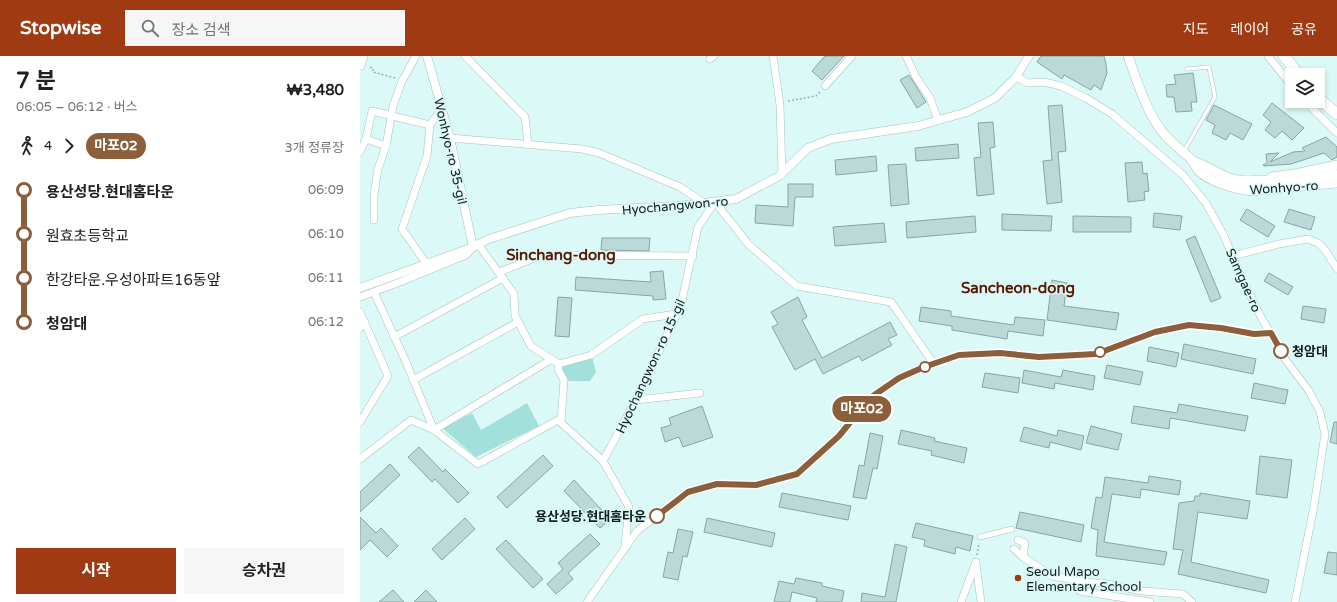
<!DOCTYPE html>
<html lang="ko">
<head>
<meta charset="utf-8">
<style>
	:root { --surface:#fff; --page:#f6f6f6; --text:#202124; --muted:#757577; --accent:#a03a12 }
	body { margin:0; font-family:"Varela Round","Noto Sans KR",sans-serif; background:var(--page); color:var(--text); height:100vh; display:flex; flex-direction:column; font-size:15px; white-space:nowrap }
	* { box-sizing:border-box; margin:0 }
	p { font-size:13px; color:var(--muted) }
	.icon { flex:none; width:22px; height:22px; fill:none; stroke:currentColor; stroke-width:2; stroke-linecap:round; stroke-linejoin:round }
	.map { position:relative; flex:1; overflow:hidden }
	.panel { display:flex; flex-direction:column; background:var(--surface); width:360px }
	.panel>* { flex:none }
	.badge { padding:0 8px; border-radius:13px; font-size:14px; line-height:26px }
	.tools { position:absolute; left:925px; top:12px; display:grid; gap:8px }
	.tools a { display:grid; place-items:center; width:40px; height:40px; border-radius:0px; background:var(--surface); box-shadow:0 2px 6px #0003; font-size:20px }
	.map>.badge { position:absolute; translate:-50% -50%; box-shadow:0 0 0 2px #fff }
	.legs { display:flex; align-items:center; gap:6px; height:44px; padding:0 16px; font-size:13px }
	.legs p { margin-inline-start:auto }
	.head { display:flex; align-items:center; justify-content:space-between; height:68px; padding:0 16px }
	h1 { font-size:22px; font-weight:700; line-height:30px }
	.button { display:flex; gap:8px; margin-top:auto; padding:8px 16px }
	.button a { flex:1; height:46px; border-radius:0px; background:var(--accent); color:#fff; font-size:16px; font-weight:700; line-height:46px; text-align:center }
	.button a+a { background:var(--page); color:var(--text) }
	ul { padding:0 16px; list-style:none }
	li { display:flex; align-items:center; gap:14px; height:44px; font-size:15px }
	li i { display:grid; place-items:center; width:6px; height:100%; margin:0 5px; background:currentColor }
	li i::after { content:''; width:10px; height:10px; margin:-5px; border:3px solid; border-radius:50%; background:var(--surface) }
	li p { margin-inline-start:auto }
	li:first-child i { background:linear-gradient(#0000 50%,currentColor 0) }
	li:last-child i { background:linear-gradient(currentColor 50%,#0000 0) }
	header { display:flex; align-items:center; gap:24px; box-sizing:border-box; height:56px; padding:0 20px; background:var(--accent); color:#fff }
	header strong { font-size:19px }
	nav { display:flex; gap:22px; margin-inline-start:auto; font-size:14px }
	.search { width:280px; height:36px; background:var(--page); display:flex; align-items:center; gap:10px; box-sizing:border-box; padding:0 14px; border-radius:0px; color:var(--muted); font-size:15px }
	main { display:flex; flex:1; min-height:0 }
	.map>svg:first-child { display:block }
	.green { fill:#a2e0db }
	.building { fill:#bbdad7; stroke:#88a5a2 }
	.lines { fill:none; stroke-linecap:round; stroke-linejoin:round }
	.service-casing { stroke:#a4c2bf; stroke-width:4.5 }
	.pedestrian-casing { stroke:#a4c2bf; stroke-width:6 }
	.minor-casing { stroke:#a4c2bf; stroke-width:8 }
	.tertiary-casing { stroke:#a4c2bf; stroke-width:9 }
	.secondary-casing { stroke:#a4c2bf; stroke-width:10 }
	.trunk-casing { stroke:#a4c2bf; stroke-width:12 }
	.path { stroke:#99b2b0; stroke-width:1.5; stroke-dasharray:2 2; stroke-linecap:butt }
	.service { stroke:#fff; stroke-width:3.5 }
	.pedestrian { stroke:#fff; stroke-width:5 }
	.minor { stroke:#fff; stroke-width:7 }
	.tertiary { stroke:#fff; stroke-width:8 }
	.secondary { stroke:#fff; stroke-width:9 }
	.trunk { stroke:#fff; stroke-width:11 }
	.line-1-casing { stroke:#fff; stroke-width:9 }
	.line-1 { stroke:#8b5e3c; stroke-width:6 }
	.stop-1-dot { fill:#fff; stroke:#8b5e3c; stroke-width:2 }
	.poi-dot { fill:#a03a12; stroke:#dbfaf7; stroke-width:1.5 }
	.labels { text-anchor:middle; stroke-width:3; stroke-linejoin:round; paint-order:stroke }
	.street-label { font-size:13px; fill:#121e1d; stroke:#dbfaf7 }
	.stop-label { font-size:13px; font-weight:bold; fill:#121e1d; stroke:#dbfaf7; text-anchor:start }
	.poi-label { font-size:13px; fill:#121e1d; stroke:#dbfaf7; text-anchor:start }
	.quarter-label { font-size:15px; font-weight:bold; fill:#571700; stroke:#dbfaf7 }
</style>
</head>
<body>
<header>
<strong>Stopwise</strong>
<div class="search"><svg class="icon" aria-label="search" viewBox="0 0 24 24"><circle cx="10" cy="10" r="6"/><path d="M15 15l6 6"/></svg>장소 검색</div>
<nav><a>지도</a><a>레이어</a><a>공유</a></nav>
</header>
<main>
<section class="panel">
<div class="head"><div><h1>7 분</h1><p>06:05 – 06:12 · 버스</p></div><b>₩3,480</b></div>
<div class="legs"><svg class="icon" aria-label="walk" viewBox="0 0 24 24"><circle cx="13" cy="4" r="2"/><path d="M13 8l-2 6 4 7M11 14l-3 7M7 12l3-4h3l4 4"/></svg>4<svg class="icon" aria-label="forward" viewBox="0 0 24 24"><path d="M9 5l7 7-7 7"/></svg><b class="badge" style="background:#8b5e3c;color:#fff">마포02</b><p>3개 정류장</p></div>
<ul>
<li><i style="color:#8b5e3c"></i><b>용산성당.현대홈타운</b><p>06:09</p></li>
<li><i style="color:#8b5e3c"></i><span>원효초등학교</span><p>06:10</p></li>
<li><i style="color:#8b5e3c"></i><span>한강타운.우성아파트16동앞</span><p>06:11</p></li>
<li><i style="color:#8b5e3c"></i><b>청암대</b><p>06:12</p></li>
</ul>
<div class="button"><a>시작</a><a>승차권</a></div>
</section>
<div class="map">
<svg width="977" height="546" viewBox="0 0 977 546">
	<rect width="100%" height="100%" fill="#dbfaf7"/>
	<g class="green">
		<polygon points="232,301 236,316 230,325 208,325 202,313 202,309"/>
		<polygon points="167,347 179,370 116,401 82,372 112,357 121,374"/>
	</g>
	<g class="building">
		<polygon points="465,0 484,0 462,24 452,15"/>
		<polygon points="681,0 744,0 746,8 747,17 741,34 734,29 731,34 704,19 702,23 677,6"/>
		<polygon points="833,17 837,46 831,46 832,55 816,56 814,41 807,41 806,29 816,28 814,19"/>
		<polygon points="549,19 566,46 557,52 540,24"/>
		<polygon points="912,47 944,72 932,84 922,75 915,82 905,74 911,66 903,59"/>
		<polygon points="702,49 706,95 698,96 702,146 687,148 683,105 692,104 688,50"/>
		<polygon points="854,49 892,68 883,84 870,77 866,84 852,77 855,69 846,64"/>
		<polygon points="633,66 635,91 630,92 634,138 617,140 614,102 621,101 618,67"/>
		<polygon points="966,81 977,91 977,101 972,104 964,97 931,108 904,110 903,109 907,107 906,98 919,97 910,106 933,96 945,95 942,92"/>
		<polygon points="598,88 599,102 556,105 555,92"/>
		<polygon points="516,100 517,115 476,119 475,104"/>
		<polygon points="782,106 783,118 787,117 789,135 784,136 785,144 768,146 765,107"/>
		<polygon points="546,108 549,148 531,150 528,109"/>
		<polygon points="428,128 453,128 453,141 435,141 433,170 395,167 396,149 428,151"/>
		<polygon points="887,153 915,170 908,181 880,164"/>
		<polygon points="929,153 955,161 951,174 924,166"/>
		<polygon points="794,157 822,160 820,174 793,171"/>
		<polygon points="642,158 692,160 691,175 642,174"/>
		<polygon points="615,160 616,176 547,182 546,166"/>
		<polygon points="713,160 771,161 771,176 713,176"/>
		<polygon points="524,167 526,186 475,190 473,171"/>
		<polygon points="835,180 861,242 851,246 826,184"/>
		<polygon points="242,182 290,182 289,195 241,194"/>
		<polygon points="303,215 306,243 293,244 293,240 215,234 216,221 291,226 290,216"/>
		<polygon points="909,217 933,231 928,239 904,225"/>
		<polygon points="692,224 707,227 704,250 759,257 756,274 687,264"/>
		<polygon points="198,241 212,242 209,281 195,280"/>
		<polygon points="438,241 447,261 442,264 462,302 530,266 537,279 528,283 532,289 502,305 499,300 463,318 455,303 435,314 412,271 418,268 411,256"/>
		<polygon points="943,250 966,253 964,267 941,263"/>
		<polygon points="561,251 591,255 591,260 654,269 655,261 685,264 683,280 648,275 647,283 592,274 592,270 559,265"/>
		<polygon points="824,288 896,303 893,318 821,303"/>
		<polygon points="789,291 819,297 816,311 787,305"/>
		<polygon points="747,309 783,316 780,329 744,322"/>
		<polygon points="664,314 701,321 703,314 735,320 733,334 695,327 694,333 662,327"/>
		<polygon points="625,317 660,322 658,337 622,331"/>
		<polygon points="894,327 928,334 925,348 891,342"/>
		<polygon points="819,348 888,360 885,375 810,362 809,373 771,367 774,350 817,357"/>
		<polygon points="342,350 353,381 323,391 319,381 305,386 301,372 311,369 309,362"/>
		<polygon points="974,366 977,366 977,388 970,386"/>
		<polygon points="731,370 762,378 758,394 726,387"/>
		<polygon points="664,371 697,380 698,374 724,380 721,394 690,386 689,392 660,385"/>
		<polygon points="541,374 575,382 574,385 607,392 604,407 571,399 572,395 538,388"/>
		<polygon points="510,377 523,380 517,413 513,412 506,443 493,441 499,409 504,410"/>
		<polygon points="59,391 83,416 85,413 109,437 98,447 75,423 72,426 48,401"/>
		<polygon points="183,399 193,410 147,452 137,441"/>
		<polygon points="900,400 932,404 927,442 896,438"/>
		<polygon points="30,408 40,419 0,456 0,436"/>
		<polygon points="789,420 821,425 819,439 781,433 780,442 752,438 744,486 807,496 804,509 736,500 738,474 731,472 736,441 742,442 745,421 788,427"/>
		<polygon points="214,424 250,463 240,472 204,435"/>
		<polygon points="422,437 491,450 488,464 419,451"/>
		<polygon points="840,437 890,445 887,463 838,456 831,506 909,524 906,537 818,518 823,494 813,493 819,447 834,445 835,440 840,440"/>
		<polygon points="660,456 724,469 721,486 656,472"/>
		<polygon points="0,461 16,477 21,472 38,490 27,501 10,484 0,494"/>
		<polygon points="105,462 115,473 82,504 72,493"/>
		<polygon points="347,462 415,477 412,491 344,476"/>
		<polygon points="556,467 613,480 610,495 596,491 595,498 564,490 565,484 552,481"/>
		<polygon points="318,473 333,476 327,501 323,500 318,524 303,521 308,496 313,497"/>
		<polygon points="230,478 240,488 208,517 213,523 196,538 187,528 203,513 198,507"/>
		<polygon points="146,484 183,523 173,532 136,493"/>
		<polygon points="535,488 547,491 536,546 501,546 502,537 525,541"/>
		<polygon points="968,496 977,497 977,519 964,517"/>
		<polygon points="436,522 462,527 462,530 484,535 482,546 456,546 457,542 432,536 430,546 414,546 419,525 434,528"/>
		<polygon points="33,534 44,546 19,546"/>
		<polygon points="66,534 77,546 54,546"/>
	</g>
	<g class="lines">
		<defs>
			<polyline id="service" points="824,95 855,41 849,11 827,13"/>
			<polyline id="pedestrian" points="620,481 652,473"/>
			<g id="minor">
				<polyline points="105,0 165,61 168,88"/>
				<polyline points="413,0 420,49 422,118"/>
				<polyline points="546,0 556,21 570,42 578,64"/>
				<polyline points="908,0 932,30"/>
				<polyline points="350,3 354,0"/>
				<polyline points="1,10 4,0"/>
				<polyline points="656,21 668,27 684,26 701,30 726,42 752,58 823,119 846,147 864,180 881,221 901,261 925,303 949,335 960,356 965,378 954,450 935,546"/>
				<polyline points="465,30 492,0"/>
				<polyline points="945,45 977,77"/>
				<polyline points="90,82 222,93 239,97 320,131 344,147"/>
				<polyline points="6,83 12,55 70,69"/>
				<polyline points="0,96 6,83 26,90"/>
				<polyline points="14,164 14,139 18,113 26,90 33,50 42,25 56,0"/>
				<polyline points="118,188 154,238 155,260 171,290 199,308 231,299 283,263 316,258"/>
				<polyline points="873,200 919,188 948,183 958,187 966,195 977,213"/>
				<polyline points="66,207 42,173 67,100 70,69 82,52"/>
				<polyline points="139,216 182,199 333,200"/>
				<polyline points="14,236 46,306 74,374 192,303"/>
				<polyline points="0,241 40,226 106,199 113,191"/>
				<polyline points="0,256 28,320 0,366"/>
				<polyline points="0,272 4,265"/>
				<polyline points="34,281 143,222"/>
				<polyline points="199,308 198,313 204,324 201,366"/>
				<polyline points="53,324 158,266"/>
				<polyline points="276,344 340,337"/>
				<polyline points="0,403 51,364 74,374 118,408 198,364 243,405 269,451 265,490"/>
				<polyline points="243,405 276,344 321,249 338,171 355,146 389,189 437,230 531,246 574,308"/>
				<polyline points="658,484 665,487 663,501"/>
				<polyline points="654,493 663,501 692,520 734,527 742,527 782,535 823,538 832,546"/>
				<polyline points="616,508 621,546"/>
				<polyline points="720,535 790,546"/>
				<polyline points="227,546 277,475 328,436 357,428 396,429 437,418 479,380 510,342 539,322 564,311 599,299 640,297 679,301 736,298 795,276 829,269 861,272 894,278 911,277"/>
				<polyline points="601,546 616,506"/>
			</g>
			<g id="tertiary">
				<polyline points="67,0 90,82 113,191"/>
				<polyline points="0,232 113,191 129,183 210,157 238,154 318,150 376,143 419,120 448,92 471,83 558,70 607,56 635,42 656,21 669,0"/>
			</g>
			<g id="secondary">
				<path d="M768,0C778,27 786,56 804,78C812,87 822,95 831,103C834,106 835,110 838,114C849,126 875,133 891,135L977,127"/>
				<path d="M833,105C852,111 868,127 889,124"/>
				<polyline points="912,121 940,117 977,109"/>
			</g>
			<g id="trunk">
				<polyline points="924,0 939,19"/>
				<polyline points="958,42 977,58"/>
				<polyline points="883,125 933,125 977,119"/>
			</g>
		</defs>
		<use href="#service" class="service-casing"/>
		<use href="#pedestrian" class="pedestrian-casing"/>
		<use href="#minor" class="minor-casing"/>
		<use href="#tertiary" class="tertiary-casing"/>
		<use href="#secondary" class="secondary-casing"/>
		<use href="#trunk" class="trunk-casing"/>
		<g class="path">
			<polyline points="10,11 13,12 13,16 35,22"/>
			<polyline points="428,45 456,40 460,36"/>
			<polyline points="617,499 619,487"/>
		</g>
		<use href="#service" class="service"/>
		<use href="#pedestrian" class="pedestrian"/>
		<use href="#minor" class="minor"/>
		<use href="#tertiary" class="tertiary"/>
		<use href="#secondary" class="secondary"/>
		<use href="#trunk" class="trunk"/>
	</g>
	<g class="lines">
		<defs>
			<polyline id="line-1" points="297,460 328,436 357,428 396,429 437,418 479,380 510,342 539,322 564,311 599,299 640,297 679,301 736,298 795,276 829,269 861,272 894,278 911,277 921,295"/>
		</defs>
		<use href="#line-1" class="line-1-casing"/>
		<use href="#line-1" class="line-1"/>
	</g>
	<g class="stop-1-dot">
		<circle cx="921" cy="295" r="7"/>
		<circle cx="740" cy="296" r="5"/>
		<circle cx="565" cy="311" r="5"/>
		<circle cx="297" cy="460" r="7"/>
	</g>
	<circle class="poi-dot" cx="658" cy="522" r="4"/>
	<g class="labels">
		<g class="street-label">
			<text transform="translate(91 95) rotate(77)" y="5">Wonhyo-ro 35-gil</text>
			<text transform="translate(924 131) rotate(-4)" y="5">Wonhyo-ro</text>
			<text transform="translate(315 149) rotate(-5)" y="5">Hyochangwon-ro</text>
			<text transform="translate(884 224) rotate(66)" y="5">Samgae-ro</text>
			<text transform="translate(290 310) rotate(-65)" y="5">Hyochangwon-ro 15-gil</text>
		</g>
		<g class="stop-label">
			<text x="932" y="300">청암대</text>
			<text x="286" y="465" text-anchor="end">용산성당.현대홈타운</text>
		</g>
		<g class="poi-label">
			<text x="666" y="520">Seoul Mapo<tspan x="666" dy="15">Elementary School</tspan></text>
		</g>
		<g class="quarter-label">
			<text x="201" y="204">Sinchang-dong</text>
			<text x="658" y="237">Sancheon-dong</text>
		</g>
	</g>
</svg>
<div class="tools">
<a><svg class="icon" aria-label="layers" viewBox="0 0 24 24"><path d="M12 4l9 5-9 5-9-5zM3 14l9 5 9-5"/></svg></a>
</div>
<b class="badge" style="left:502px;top:353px;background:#8b5e3c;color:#fff">마포02</b>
</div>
</main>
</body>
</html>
